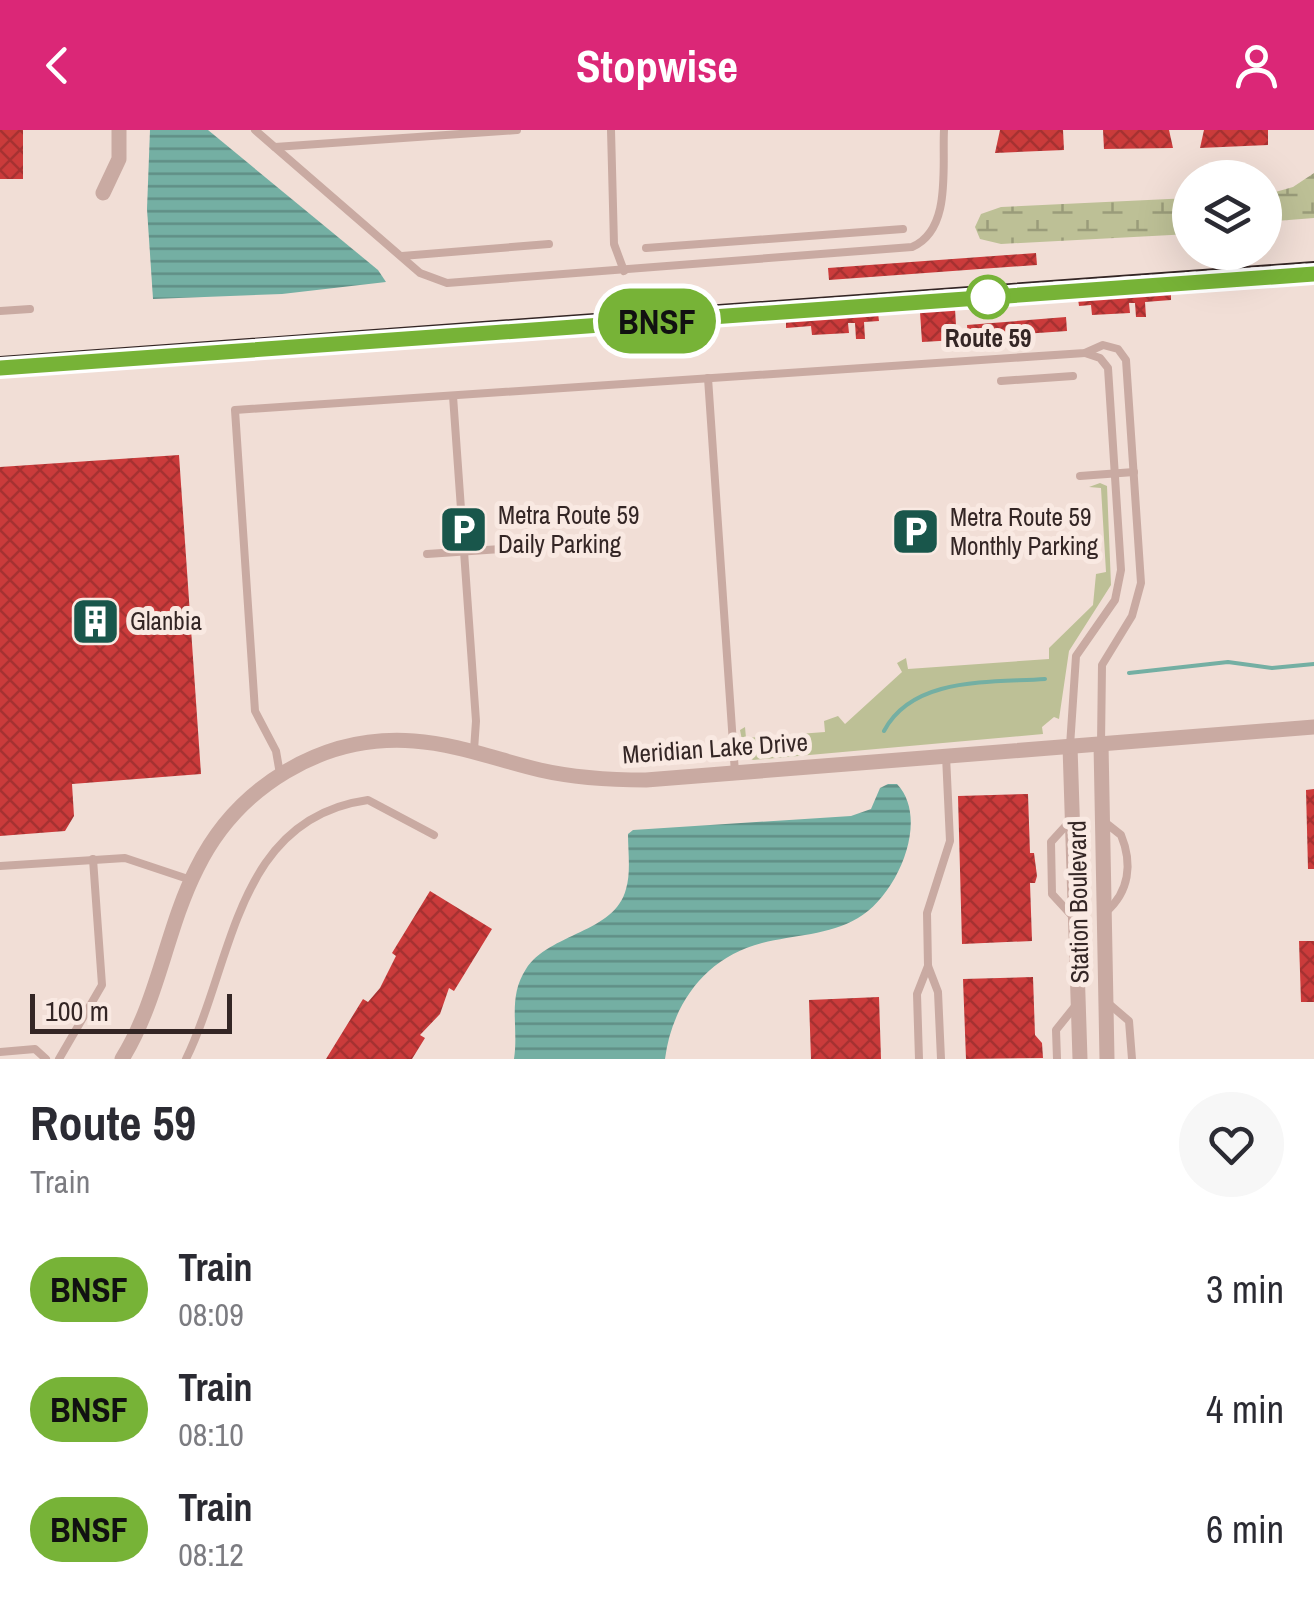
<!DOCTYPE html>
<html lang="en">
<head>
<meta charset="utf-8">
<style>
	:root { --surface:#fff; --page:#f7f7f7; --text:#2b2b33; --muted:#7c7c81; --accent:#db2777 }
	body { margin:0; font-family:"Archivo Narrow",sans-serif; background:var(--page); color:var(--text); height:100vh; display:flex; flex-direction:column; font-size:38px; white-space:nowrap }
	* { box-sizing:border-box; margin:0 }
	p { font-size:32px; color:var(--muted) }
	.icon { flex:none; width:55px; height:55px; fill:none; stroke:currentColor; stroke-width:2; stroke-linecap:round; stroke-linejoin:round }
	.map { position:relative; height:929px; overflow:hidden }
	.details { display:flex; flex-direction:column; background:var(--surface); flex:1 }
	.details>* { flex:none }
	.badge { padding:0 20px; border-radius:32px; font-size:35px; line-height:65px }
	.tools { position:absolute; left:1172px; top:30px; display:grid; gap:20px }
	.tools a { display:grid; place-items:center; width:110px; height:110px; border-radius:50%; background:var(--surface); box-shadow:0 10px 40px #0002; font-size:50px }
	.scale { position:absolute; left:30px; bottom:25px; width:202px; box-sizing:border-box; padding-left:10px; border:5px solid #342625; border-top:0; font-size:28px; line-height:35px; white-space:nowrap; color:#342625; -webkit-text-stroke:8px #f9e9e2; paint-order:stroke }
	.map>.badge { position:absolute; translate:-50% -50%; box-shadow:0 0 0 5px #fff }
	.round { display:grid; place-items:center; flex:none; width:105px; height:105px; border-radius:52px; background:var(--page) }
	.headline { display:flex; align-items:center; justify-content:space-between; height:170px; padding:0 30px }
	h1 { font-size:48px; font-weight:700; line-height:75px }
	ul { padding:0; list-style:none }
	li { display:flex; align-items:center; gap:30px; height:120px; padding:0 30px }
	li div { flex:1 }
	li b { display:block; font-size:38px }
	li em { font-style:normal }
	li .badge { min-width:110px; font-weight:700; text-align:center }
	header { display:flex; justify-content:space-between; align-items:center; height:130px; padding:0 30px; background:var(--accent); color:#fff; font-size:45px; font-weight:700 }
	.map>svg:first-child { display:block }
	.grass { fill:#bdc096 }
	.wetland { fill:url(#wetland-marsh) }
	.water { fill:url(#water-rules) }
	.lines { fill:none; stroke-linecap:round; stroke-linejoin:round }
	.stream { stroke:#74afa3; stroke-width:4 }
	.building { fill:url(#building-cross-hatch) }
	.lane { stroke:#c9aaa2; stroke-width:8 }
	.street { stroke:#c9aaa2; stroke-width:15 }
	.rail-casing { stroke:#342625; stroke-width:8 }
	.rail { stroke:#f9e9e2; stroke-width:4; stroke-dasharray:11; stroke-linecap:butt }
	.line-casing { stroke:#fff; stroke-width:22 }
	.line { stroke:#77b337; stroke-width:15 }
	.stop-dot { fill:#fff; stroke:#77b337; stroke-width:5 }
	.labels { text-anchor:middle; stroke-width:10; stroke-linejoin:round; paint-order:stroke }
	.stop-label { font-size:25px; font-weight:bold; fill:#342625; stroke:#f9e9e2 }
	.poi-label { font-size:25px; fill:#342625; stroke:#f9e9e2; text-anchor:start }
	.street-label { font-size:25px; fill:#342625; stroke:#f9e9e2 }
</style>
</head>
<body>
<header><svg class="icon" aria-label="back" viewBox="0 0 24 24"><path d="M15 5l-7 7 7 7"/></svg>Stopwise<svg class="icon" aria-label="person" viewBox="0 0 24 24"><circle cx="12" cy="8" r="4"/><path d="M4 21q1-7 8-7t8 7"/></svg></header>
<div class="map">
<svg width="1314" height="929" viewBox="0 0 1314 929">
	<defs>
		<pattern id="wetland-marsh" width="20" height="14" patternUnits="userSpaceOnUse" patternTransform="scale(2.5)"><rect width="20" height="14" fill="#bdc096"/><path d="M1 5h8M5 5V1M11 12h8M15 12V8" fill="none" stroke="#9a9c7a"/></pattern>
		<pattern id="water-rules" width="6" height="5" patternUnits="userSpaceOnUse" patternTransform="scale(2.5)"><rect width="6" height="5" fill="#74afa3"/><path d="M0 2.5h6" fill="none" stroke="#608e85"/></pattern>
		<pattern id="building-cross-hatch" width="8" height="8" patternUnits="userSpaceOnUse" patternTransform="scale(2.5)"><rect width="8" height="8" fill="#cb3b3b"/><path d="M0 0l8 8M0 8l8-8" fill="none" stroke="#a63131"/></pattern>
	</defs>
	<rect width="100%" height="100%" fill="#f1ded6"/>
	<polygon class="grass" points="1100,353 1107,356 1111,455 1069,521 1059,589 1054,587 1042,597 1043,604 753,630 745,625 740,600 745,597 746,608 825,602 824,591 838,586 845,594 902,542 897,533 906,528 908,539 1049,529 1049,518 1093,475 1096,444 1106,442 1101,358 1089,357"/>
	<g class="wetland">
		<polygon points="1314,43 1314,88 1265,92 1265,65 1293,57"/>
		<polygon points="1190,68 1190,104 1001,114 980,109 975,97 981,84 1001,77"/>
	</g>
	<g class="water">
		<polygon points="150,0 208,0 378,140 386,152 282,164 153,169 147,79"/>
		<path d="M888,654H897C931,690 896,767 858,788C829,805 794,805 762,813C706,827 672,874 665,929H514C519,897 507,868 526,839C549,803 615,803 626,759C631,743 628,721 628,704L633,700L851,686L871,679L880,658Z"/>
	</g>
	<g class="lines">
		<g class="stream">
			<polyline points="1129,543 1228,532 1272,538 1314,534"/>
			<path d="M884,601C913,546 991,553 1045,549"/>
		</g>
	</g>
	<g class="building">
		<rect x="0" y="0" width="23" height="49"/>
		<polygon points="1000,0 1063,0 1064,20 995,23"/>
		<polygon points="1103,0 1169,0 1173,18 1104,19"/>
		<polygon points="1204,0 1268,0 1268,15 1200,18"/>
		<polygon points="1036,123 1037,135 829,150 828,138"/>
		<polygon points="1171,163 1171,170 1145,172 1146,187 1136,187 1135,173 1129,173 1130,183 1092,185 1091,175 1079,176 1078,169"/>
		<polygon points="955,179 957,210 922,212 920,182"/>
		<polygon points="878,183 879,191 864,192 865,209 856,209 855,193 848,193 849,203 812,205 811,196 786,198 786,189"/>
		<polygon points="1066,187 1067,201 968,208 967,195"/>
		<polygon points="179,325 201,644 72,654 74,686 65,701 0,706 0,337"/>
		<polygon points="1314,659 1314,739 1308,739 1306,660"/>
		<polygon points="1028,664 1030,723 1034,723 1037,746 1035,753 1030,753 1032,811 962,814 958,666"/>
		<polygon points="430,761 492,799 454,861 449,858 440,884 420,905 425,908 412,929 326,929 363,869 368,872 380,858 396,826 392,823"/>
		<polygon points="1299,811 1314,811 1314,872 1301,872"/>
		<polygon points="1033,847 1035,905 1042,913 1043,928 966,929 963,849"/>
		<polygon points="879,867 881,929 811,929 809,870"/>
	</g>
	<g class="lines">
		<g class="lane">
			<path d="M255,0L420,143L447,153L912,117C952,100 942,37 944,0"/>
			<polyline points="611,0 614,114 624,141"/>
			<polyline points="275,17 517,0"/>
			<polyline points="646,118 903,99"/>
			<polyline points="402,126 549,114"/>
			<polyline points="0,181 30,179"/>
			<polyline points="708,248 735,643"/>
			<polyline points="1001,251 1073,246"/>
			<polyline points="453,266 476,591 474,620"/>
			<polyline points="1080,346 1134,342"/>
			<polyline points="427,424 501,419"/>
			<polyline points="1070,616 1076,526 1115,470 1121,440 1108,238 1100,228 1085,223"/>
			<polyline points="280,644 276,621 255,581 235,280 1085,223 1103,215 1118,219 1126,230 1141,453 1132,486 1102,535 1101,614"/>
			<polyline points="1072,689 1051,712 1052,764 1074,788"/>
			<path d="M1102,690L1121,705C1133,734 1129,762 1106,782"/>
			<polyline points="0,736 125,728 191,750"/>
			<polyline points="1108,873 1129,891 1132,929"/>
			<polyline points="0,922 35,919 46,929"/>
			<polyline points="59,929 102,855 93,729"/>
			<path d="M186,929C233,834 235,688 368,670L434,705"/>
			<polyline points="919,929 917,864 928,836"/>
			<polyline points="941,929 938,862 928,836 927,783 950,711 946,626"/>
			<polyline points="1057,929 1056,900 1076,875"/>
		</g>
		<g class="street">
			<polyline points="103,63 119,29 119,0"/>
			<polyline points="1101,614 1107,929"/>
			<polyline points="1070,616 1080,929"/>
			<path d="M122,929C159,869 166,799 197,738C237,657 322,604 414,611C457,614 498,630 540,640C575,648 610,650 646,650L1314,597"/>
		</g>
		<defs>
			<polyline id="rail" points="0,230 1314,135"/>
		</defs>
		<use href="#rail" class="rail-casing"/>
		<use href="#rail" class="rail"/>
	</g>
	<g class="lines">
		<defs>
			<polyline id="line" points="0,238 1314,144"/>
		</defs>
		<use href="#line" class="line-casing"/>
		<use href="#line" class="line"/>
	</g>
	<defs>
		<symbol id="parking-square" viewBox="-11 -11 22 22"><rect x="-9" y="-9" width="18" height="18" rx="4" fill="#19564b" stroke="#f9e9e2"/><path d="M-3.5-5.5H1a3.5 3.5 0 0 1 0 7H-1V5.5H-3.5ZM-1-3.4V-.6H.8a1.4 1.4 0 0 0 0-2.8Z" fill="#fff"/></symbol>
		<symbol id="building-square" viewBox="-11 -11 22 22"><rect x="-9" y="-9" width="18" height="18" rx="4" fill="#19564b" stroke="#f9e9e2"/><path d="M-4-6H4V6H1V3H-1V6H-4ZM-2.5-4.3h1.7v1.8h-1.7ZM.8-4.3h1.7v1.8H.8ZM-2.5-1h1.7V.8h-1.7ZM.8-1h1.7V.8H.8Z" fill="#fff"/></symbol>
	</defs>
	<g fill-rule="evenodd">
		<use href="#parking-square" x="436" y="372" width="55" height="55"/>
		<use href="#parking-square" x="888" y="374" width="55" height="55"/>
		<use href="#building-square" x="68" y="464" width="55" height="55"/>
	</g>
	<circle class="stop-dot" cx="988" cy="167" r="20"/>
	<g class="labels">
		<g class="stop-label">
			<text x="988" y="217">Route 59</text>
		</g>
		<g class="poi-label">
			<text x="498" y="394">Metra Route 59<tspan x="498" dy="29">Daily Parking</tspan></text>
			<text x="950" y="396">Metra Route 59<tspan x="950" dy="29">Monthly Parking</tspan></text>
			<text x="130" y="500">Glanbia</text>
		</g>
		<g class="street-label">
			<text transform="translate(715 618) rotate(-4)" y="9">Meridian Lake Drive</text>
			<text transform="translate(1078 772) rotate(-91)" y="9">Station Boulevard</text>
		</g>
	</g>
</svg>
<div class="tools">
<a><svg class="icon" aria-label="layers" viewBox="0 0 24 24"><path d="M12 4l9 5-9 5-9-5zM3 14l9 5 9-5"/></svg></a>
</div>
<div class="scale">100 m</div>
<b class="badge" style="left:657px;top:191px;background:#77b337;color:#111">BNSF</b>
</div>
<section class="details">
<div class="headline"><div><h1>Route 59</h1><p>Train</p></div><a class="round"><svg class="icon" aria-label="heart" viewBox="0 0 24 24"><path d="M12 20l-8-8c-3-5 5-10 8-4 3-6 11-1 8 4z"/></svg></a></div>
<ul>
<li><span class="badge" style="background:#77b337;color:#111">BNSF</span><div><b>Train</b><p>08:09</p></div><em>3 min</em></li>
<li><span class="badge" style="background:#77b337;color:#111">BNSF</span><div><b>Train</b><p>08:10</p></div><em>4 min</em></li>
<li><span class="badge" style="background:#77b337;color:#111">BNSF</span><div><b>Train</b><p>08:12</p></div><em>6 min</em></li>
</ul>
</section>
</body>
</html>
